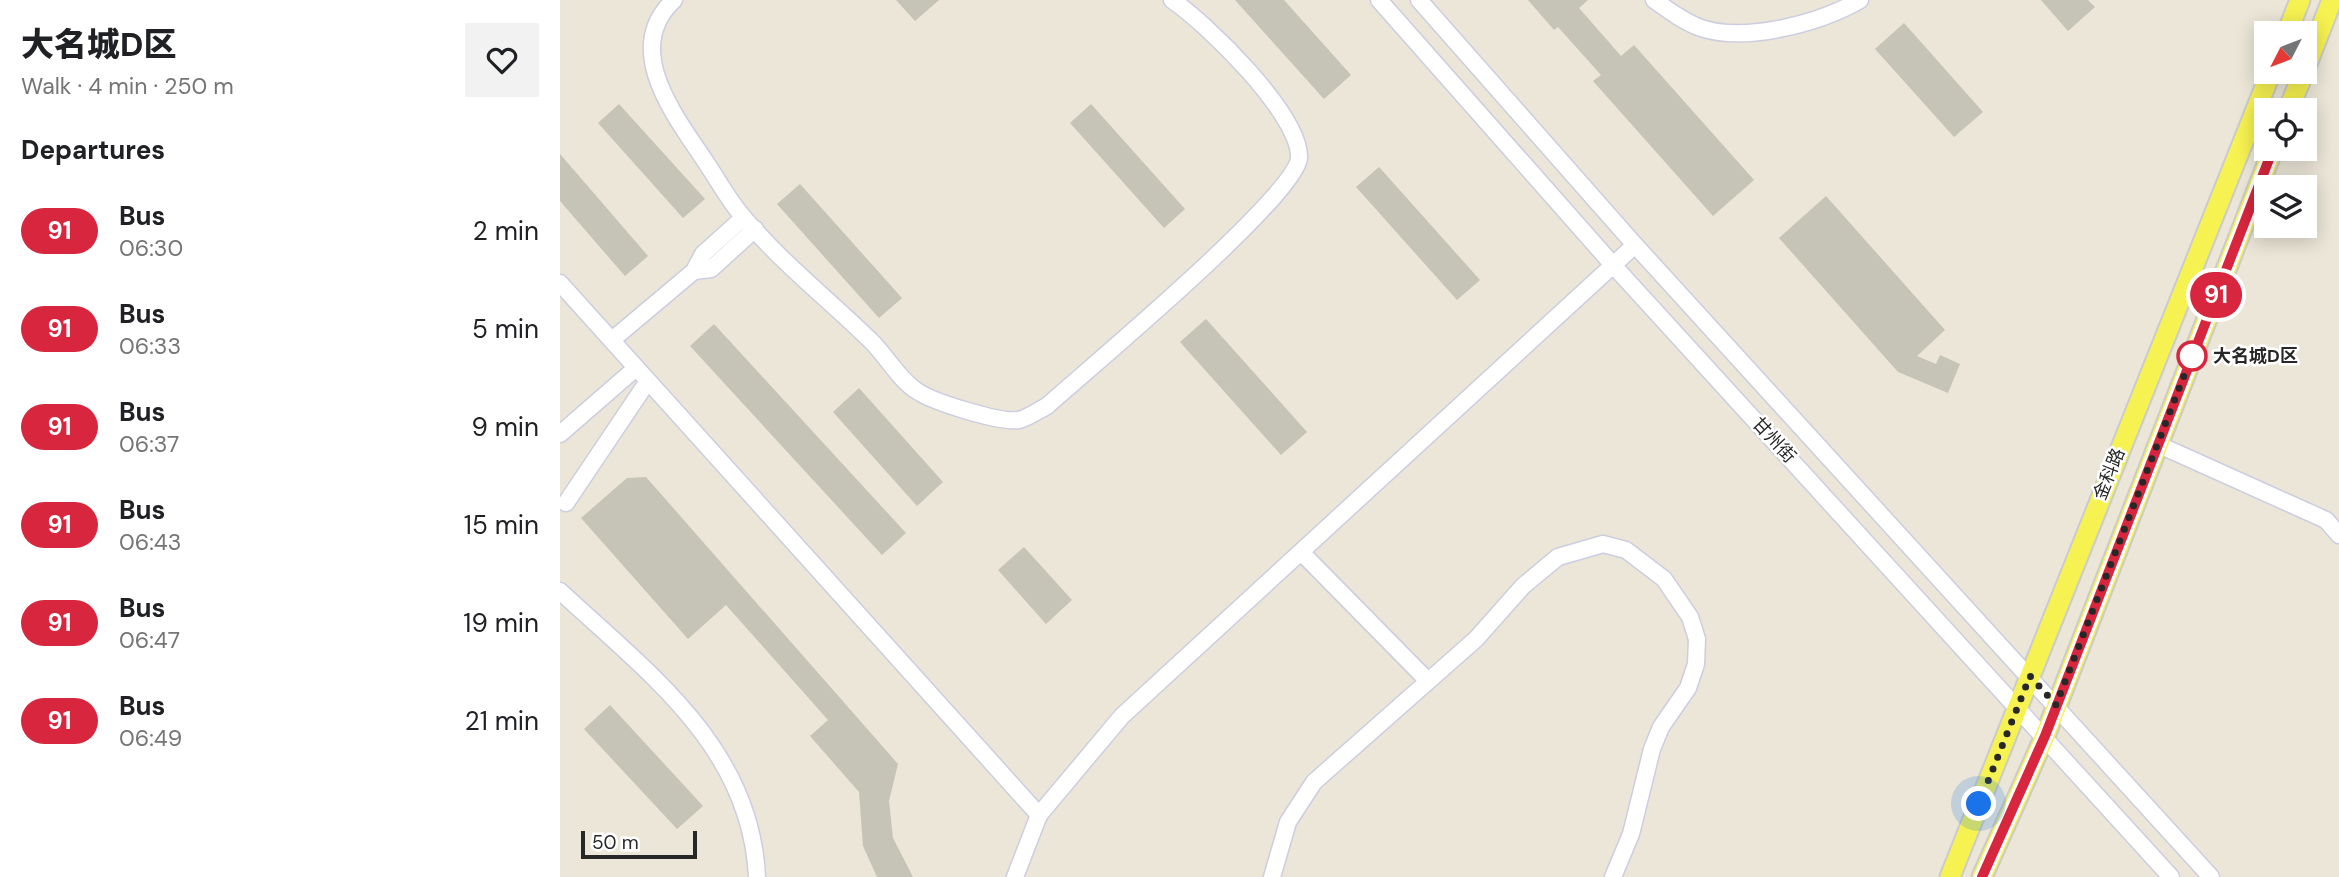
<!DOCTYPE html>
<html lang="en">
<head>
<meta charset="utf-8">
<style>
	:root { --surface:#fff; --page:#f2f2f2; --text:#202124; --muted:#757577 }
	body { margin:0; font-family:"DM Sans","Noto Sans SC",sans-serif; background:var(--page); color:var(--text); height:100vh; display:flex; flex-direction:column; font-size:26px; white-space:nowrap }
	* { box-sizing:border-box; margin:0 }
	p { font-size:23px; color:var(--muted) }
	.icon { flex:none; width:38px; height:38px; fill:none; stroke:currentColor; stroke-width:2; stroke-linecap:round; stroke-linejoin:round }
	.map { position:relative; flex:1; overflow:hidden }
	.details { display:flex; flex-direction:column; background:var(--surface); width:560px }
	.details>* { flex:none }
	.badge { padding:0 14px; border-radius:23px; font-size:24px; line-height:46px }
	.needle { width:46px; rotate:228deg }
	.fabs { position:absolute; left:1694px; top:21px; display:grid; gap:14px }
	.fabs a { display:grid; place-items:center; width:63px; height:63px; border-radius:0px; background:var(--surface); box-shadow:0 4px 18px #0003; font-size:35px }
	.scale { position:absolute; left:21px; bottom:18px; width:116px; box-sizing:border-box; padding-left:7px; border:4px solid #272727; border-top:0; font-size:19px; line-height:24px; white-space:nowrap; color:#272727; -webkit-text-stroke:5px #fff; paint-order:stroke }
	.you { position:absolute; width:35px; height:35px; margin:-18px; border:5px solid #fff; border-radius:50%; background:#1a73e8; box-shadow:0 0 0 10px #1a73e833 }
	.map>.badge { position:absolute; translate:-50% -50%; box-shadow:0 0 0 4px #fff }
	h2 { padding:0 21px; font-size:26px; line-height:63px }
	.round { display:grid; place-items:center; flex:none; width:74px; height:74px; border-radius:0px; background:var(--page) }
	.head { display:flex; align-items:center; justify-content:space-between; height:119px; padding:0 21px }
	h1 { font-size:33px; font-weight:800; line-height:52px }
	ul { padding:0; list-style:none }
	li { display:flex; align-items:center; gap:21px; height:98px; padding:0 21px }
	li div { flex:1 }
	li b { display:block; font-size:26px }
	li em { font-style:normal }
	li .badge { min-width:77px; font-weight:700; text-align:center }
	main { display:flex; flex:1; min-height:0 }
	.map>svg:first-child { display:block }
	.building { fill:#c6c3b7 }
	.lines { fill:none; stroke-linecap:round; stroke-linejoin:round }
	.minor-casing { stroke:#cdcde1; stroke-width:19 }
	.major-casing { stroke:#cbcbcb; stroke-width:23 }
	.minor { stroke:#fff; stroke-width:16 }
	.major { stroke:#f6f251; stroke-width:19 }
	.line-casing { stroke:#fff; stroke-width:16 }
	.line { stroke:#d7263d; stroke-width:10 }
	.walk { stroke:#272727; stroke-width:7; stroke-dasharray:0 12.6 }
	.stop-dot { fill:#fff; stroke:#d7263d; stroke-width:3.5 }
	.labels { text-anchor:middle; stroke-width:5; stroke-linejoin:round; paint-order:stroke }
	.stop-label { font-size:18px; font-weight:bold; fill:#272727; stroke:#fff; text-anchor:start }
	.street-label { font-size:18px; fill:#272727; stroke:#fff }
</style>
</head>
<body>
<main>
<section class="details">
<div class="head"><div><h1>大名城D区</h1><p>Walk · 4 min · 250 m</p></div><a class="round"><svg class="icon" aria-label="heart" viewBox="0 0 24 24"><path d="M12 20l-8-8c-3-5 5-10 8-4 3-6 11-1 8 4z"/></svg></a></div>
<h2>Departures</h2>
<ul>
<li><span class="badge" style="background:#d7263d;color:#fff">91</span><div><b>Bus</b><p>06:30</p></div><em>2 min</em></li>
<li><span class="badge" style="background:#d7263d;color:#fff">91</span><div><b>Bus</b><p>06:33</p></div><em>5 min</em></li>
<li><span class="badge" style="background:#d7263d;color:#fff">91</span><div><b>Bus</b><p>06:37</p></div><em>9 min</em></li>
<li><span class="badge" style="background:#d7263d;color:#fff">91</span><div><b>Bus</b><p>06:43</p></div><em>15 min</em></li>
<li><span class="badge" style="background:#d7263d;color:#fff">91</span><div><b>Bus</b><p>06:47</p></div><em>19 min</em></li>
<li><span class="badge" style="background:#d7263d;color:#fff">91</span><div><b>Bus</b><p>06:49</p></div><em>21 min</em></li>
</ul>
</section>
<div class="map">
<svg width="1779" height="877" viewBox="0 0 1779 877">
	<rect width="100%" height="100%" fill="#ebe6d7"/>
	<g class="building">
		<polygon points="336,0 379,0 355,21"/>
		<polygon points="675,0 724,0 791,75 764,99"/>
		<polygon points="968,0 1028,0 1019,8 1061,56 1074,45 1194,180 1153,216 1033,81 1041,75 998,27 994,30"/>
		<polygon points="1481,0 1528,0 1535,7 1508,31"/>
		<polygon points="1344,23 1423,112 1394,137 1315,49"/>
		<polygon points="59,104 145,199 123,218 38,123"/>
		<polygon points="531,104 625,209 604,228 510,123"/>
		<polygon points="0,154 88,256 65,276 0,201"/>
		<polygon points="819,167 920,280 897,300 796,187"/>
		<polygon points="240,184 342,298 319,318 217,204"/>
		<polygon points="1266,196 1385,330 1357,356 1376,364 1380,355 1400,364 1388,393 1338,372 1219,238"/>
		<polygon points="646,319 747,432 721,455 620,342"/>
		<polygon points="154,324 346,533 322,555 130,346"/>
		<polygon points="299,388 383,482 357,506 273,412"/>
		<polygon points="86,477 338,764 329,801 333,838 353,877 317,877 303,846 299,792 250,736 268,720 166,605 128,639 21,518 67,478"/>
		<polygon points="464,547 512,600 486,624 438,570"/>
		<polygon points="50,705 143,806 117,829 24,729"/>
	</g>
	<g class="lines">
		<defs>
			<g id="minor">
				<path d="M114,0C61,49 116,117 145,161C158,180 169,201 184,218C222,263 268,299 310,340C326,355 339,380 357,391C373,402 440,423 459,420C468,418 479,410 487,406C527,370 736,196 739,158C741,115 646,23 612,0"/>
				<polyline points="819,0 1053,265 1611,877"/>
				<polyline points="859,0 1075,245 1651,877"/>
				<path d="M1094,0C1108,10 1124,22 1141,28C1186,43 1260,23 1300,0"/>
				<polyline points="134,271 151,269 195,229"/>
				<polyline points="0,283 479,815"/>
				<polyline points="52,340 134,271 143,254 183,218"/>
				<polyline points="0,434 76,368"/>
				<polyline points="1597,444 1766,520 1779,535"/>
				<polyline points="6,503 88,381"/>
				<polyline points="741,552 868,681"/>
				<path d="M0,591C88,673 191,747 197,877"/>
				<polyline points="455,877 479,815 562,716 1075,245"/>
				<polyline points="712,877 728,822 754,782 916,639 963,586 998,557 1043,544 1066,550 1104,579 1130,617 1137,639 1136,664 1128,688 1101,727 1092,749 1071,834 1053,877"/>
			</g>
			<g id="major">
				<polyline points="1727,33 1740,0"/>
				<polyline points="1745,69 1772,0"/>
				<polyline points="1728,110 1744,72"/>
				<polyline points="1390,877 1711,72"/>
				<polyline points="1422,877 1485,736 1713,149"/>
			</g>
		</defs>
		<use href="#minor" class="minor-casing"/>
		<use href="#major" class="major-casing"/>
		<use href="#minor" class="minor"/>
		<use href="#major" class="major"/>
	</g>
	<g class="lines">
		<defs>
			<polyline id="line" points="1422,877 1485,736 1713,149"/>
		</defs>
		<use href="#line" class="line-casing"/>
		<use href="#line" class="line"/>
		<polyline class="walk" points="1419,804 1470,676 1496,705 1636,345 1632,356"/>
	</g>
	<circle class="stop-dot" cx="1632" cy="356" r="14"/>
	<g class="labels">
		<g class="stop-label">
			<text x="1653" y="362">大名城D区</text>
		</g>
		<g class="street-label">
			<text transform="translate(1214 440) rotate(47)" y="6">甘州街</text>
			<text transform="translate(1549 474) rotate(-68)" y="6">金科路</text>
		</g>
	</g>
</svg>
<div class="fabs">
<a><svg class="needle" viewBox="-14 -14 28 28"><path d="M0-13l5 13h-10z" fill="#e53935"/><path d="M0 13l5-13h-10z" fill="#757577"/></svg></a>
<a><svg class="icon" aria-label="locate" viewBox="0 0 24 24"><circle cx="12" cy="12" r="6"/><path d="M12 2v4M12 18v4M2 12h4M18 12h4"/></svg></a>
<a><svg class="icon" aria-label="layers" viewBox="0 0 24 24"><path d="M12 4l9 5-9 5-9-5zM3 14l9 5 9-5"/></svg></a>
</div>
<div class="scale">50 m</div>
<div class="you" style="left:1419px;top:804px"></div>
<b class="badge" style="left:1656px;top:295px;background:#d7263d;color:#fff">91</b>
</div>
</main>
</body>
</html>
